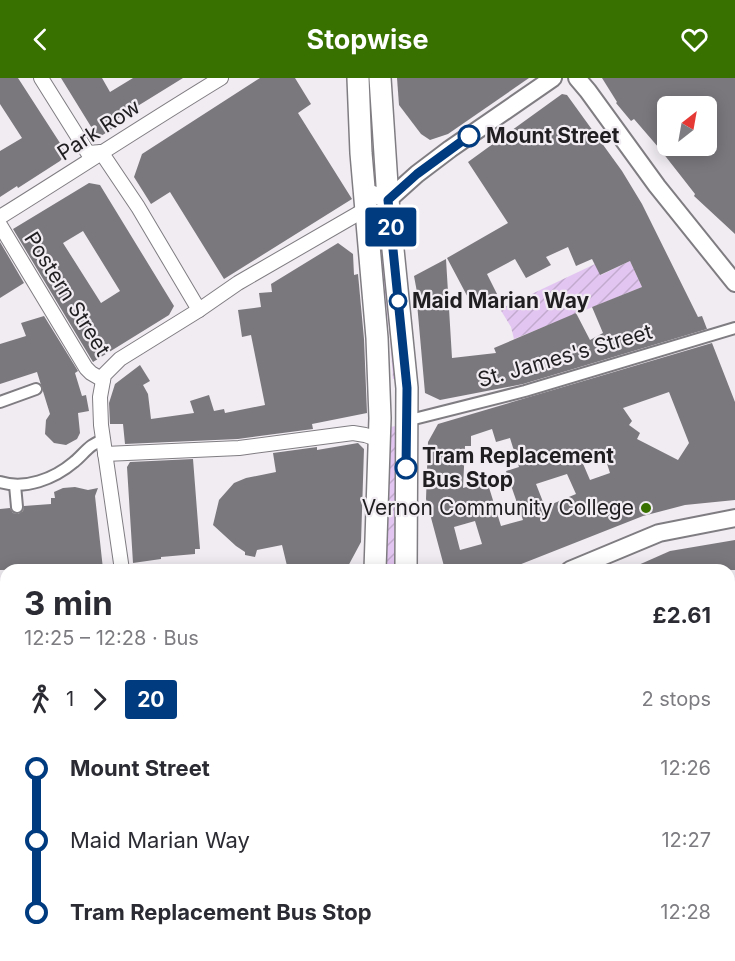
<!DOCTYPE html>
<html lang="en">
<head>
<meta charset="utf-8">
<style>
	:root { --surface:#fff; --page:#f7f7f7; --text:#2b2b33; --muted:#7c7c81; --accent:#387100 }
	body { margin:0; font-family:Inter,sans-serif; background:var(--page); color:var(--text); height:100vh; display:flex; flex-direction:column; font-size:22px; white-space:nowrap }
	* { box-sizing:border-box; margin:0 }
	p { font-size:20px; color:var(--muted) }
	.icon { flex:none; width:33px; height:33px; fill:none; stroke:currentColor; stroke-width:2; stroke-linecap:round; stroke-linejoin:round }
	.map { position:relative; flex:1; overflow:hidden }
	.sheet { position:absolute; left:0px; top:486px; width:735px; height:398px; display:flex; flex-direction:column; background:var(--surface); border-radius:18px 18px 0 0; box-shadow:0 3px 15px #0003 }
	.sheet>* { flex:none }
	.badge { padding:0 12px; border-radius:4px; font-size:21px; line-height:39px }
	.needle { width:39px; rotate:31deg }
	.controls { position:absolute; left:657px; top:18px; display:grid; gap:12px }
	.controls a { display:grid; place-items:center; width:60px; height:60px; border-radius:9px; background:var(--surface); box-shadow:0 3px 15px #0003; font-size:30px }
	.map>.badge { position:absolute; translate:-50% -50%; box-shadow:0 0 0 3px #fff }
	.legs { display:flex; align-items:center; gap:9px; height:66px; padding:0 24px; font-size:20px }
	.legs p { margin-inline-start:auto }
	.headline { display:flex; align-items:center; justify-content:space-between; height:102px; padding:0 24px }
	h1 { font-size:33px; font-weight:700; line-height:45px }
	ul { padding:0 24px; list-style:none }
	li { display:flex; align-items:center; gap:21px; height:72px; font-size:22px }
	li i { display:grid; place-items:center; width:9px; height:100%; margin:0 8px; background:currentColor }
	li i::after { content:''; width:15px; height:15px; margin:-8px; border:4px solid; border-radius:50%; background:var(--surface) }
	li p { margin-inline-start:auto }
	li:first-child i { background:linear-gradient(#0000 50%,currentColor 0) }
	li:last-child i { background:linear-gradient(currentColor 50%,#0000 0) }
	header { display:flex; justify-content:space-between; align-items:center; height:78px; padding:0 24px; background:var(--accent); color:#fff; font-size:27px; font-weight:700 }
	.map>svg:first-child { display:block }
	.cemetery { fill:url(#cemetery-stones) }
	.park { fill:#e3c5f1 }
	.garden { fill:url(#garden-furrows) }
	.building { fill:#7b787d; fill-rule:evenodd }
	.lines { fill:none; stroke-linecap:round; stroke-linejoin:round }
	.pedestrian-casing { stroke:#807d82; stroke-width:14 }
	.minor-casing { stroke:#807d82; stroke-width:16 }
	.tertiary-casing { stroke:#807d82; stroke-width:20 }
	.primary-casing { stroke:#807d82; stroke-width:24 }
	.pedestrian { stroke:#fff; stroke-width:10 }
	.minor { stroke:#fff; stroke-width:14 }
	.tertiary { stroke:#fff; stroke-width:16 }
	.primary { stroke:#fff; stroke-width:21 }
	.line-1-casing { stroke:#fff; stroke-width:14 }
	.line-1 { stroke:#003b80; stroke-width:9 }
	.stop-1-dot { fill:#fff; stroke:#003b80; stroke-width:3 }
	.poi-dot { fill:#387100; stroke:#f0ecf2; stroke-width:2 }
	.labels { text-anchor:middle; stroke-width:4.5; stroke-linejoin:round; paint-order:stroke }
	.street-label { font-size:21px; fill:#201e20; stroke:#f0ecf2 }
	.stop-label { font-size:21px; font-weight:bold; fill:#201e20; stroke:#f0ecf2; text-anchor:start }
	.poi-label { font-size:21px; fill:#201e20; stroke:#f0ecf2; text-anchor:end }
</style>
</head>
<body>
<header><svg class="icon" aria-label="back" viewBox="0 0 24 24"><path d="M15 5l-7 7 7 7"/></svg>Stopwise<svg class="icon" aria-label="heart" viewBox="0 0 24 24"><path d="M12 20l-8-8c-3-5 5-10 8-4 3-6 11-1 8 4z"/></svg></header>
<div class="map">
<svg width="735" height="883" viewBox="0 0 735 883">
	<defs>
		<pattern id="cemetery-stones" width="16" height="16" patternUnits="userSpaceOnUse" patternTransform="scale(1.5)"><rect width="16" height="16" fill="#e3c5f1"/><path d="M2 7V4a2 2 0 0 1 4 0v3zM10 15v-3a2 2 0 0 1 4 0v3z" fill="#c2a9ce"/></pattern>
		<pattern id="garden-furrows" width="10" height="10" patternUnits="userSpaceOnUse" patternTransform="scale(1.5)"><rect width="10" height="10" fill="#e3c5f1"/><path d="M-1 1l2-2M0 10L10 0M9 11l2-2" fill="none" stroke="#c2a9ce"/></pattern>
	</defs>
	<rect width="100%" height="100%" fill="#f0ecf2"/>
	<polygon class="cemetery" points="420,878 472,878 473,883 419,883"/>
	<polygon class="park" points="0,633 6,635 6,878 132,878 132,883 135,883 0,883"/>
	<g class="garden">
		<polygon points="386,148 400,301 393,301 390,258 377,149"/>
		<polygon points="630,183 642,209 514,261 511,249 500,231 595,186 601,197"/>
		<polygon points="396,348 394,492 383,491 390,349"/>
	</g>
	<g class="building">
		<polygon points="0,0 18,0 60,65 66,76 60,83 18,110 17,108 0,119 0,73 22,60 0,26"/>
		<polygon points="61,0 102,0 110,14 133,0 183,0 115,42 118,47 98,60"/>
		<polygon points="260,0 295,0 311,26 298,35 352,121 224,201 170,114 151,126 134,99 142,76"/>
		<polygon points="397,0 529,0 448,56 430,62 421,56 399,27"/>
		<path d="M602,0H735V156L694,118L695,116L659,70L634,41L631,43L616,25L617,24ZM668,28H706V68H668Z"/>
		<polygon points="562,16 567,17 622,93 642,126 698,239 702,238 707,251 523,306 440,322 425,315 417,225 419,225 414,198 446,181 452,280 496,275 494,270 576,235 590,262 603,255 592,229 642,209 630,183 600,197 592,181 576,188 568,169 546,179 551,187 526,200 515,181 487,196 497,216 473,229 447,180 508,145 468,84"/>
		<path d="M89,105L100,107L174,228L169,237L93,284L13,151ZM83,153L120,213L101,225L63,165Z"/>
		<polygon points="0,164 24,205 0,220"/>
		<polygon points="338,165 353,176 354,197 358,196 364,261 367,335 312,346 313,351 238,361 125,366 123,346 110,346 109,325 115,306 140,287 150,303 143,307 148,316 151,341 194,335 190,323 209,317 214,333 224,331 225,335 265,327 251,257 242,259 238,232 261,229 259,215 272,214 271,206"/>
		<polygon points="44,238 78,293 75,295 82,318 86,317 89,333 78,335 80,355 77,361 66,367 54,365 45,356 46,342 50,336 37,294 0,306 0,266 26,258 21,245"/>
		<path d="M712,265L735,324V422L685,427L643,438L506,492H445L426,421L428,364L438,346ZM669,314L689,365L678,382L637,361L640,355L629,347L632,343L623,330ZM492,351L496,364L510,360L519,389L506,393L523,442L501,448L487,403L463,410L465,368H471V358ZM603,373L610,395L590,402L581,381ZM567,396L576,416L545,429L536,406ZM475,443L482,466L460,472L454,449Z"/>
		<polygon points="358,365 364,371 361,464 346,492 288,492 282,467 257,472 255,479 245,477 245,474 236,468 213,447 219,422 234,405 246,400 276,394 273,375 317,369 317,372"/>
		<polygon points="193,381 200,471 195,471 195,476 161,479 161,481 133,485 127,389 130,384"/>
		<polygon points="75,409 88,412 98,410 95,418 103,491 0,492 0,431 10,430 13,435 18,436 23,433 24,428 51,426 51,420 55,420 54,414 63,410"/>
		<polygon points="735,462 735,492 627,492 670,473"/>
	</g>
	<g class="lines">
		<defs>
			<g id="pedestrian">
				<polyline points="0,324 36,311"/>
				<polyline points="406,343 525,313 735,250"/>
				<path d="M0,404C25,412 54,401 74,384C84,376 90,365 104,362"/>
				<polyline points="15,407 17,429"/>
				<polyline points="729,844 735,845"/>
			</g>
			<g id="minor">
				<polyline points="41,0 88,75 101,74"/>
				<polyline points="101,74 138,129 199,232"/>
				<path d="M0,139C74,93 147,45 221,0"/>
				<polyline points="0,147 86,290 91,295 103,302"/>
				<polyline points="105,376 239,370 353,355 365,357 380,362"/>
				<polyline points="122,492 101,347 100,319 104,297 120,281 199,232 238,205 366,131 372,133"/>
				<polyline points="0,520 6,519"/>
				<polyline points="729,706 735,707"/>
				<polyline points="184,883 184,878"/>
				<polyline points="615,883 616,878"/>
			</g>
			<g id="tertiary">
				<polyline points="577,0 588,13 657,108 735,205"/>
				<polyline points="365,113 388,122 417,96 450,71 553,0"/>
				<polyline points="570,492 659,455 735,440"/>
				<polyline points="0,623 6,625"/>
			</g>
			<g id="primary">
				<polyline points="358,0 361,75 377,260 380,340 375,492"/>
				<polyline points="380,0 388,122 407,310 406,492"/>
				<polyline points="360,883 361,878"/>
				<polyline points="383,883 384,878"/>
			</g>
		</defs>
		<use href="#pedestrian" class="pedestrian-casing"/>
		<use href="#minor" class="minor-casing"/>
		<use href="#tertiary" class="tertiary-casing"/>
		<use href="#primary" class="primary-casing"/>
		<use href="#pedestrian" class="pedestrian"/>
		<use href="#minor" class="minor"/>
		<use href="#tertiary" class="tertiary"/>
		<use href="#primary" class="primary"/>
	</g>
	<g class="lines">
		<defs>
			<polyline id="line-1" points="406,390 407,310 388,122 417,96 469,58"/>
		</defs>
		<use href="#line-1" class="line-1-casing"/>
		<use href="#line-1" class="line-1"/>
	</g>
	<g class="stop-1-dot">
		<circle cx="469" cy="58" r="10"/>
		<circle cx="398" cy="223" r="8"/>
		<circle cx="406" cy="390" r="10"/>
	</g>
	<circle class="poi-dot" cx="646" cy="430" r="6"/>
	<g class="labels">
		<g class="street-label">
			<text transform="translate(99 52) rotate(-33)" y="7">Park Row</text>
			<text transform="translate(67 216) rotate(58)" y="7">Postern Street</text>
			<text transform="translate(565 278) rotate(-16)" y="7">St. James's Street</text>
		</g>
		<g class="stop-label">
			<text x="486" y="65">Mount Street</text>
			<text x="412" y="230">Maid Marian Way</text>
			<text x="422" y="385">Tram Replacement<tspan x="422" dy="24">Bus Stop</tspan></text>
		</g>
		<g class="poi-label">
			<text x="634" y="437">Vernon Community College</text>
		</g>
	</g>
</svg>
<div class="controls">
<a><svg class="needle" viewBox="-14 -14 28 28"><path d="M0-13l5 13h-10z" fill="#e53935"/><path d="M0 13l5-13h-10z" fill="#7c7c81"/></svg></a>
</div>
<b class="badge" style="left:391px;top:149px;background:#003b80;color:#fff">20</b>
<section class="sheet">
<div class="headline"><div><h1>3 min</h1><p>12:25 – 12:28 · Bus</p></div><b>£2.61</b></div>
<div class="legs"><svg class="icon" aria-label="walk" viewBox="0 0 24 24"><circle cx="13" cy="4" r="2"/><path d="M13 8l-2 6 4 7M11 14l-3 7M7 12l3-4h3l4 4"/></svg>1<svg class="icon" aria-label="forward" viewBox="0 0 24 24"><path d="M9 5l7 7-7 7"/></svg><b class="badge" style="background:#003b80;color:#fff">20</b><p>2 stops</p></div>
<ul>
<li><i style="color:#003b80"></i><b>Mount Street</b><p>12:26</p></li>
<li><i style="color:#003b80"></i><span>Maid Marian Way</span><p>12:27</p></li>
<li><i style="color:#003b80"></i><b>Tram Replacement Bus Stop</b><p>12:28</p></li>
</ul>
</section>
</div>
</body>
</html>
